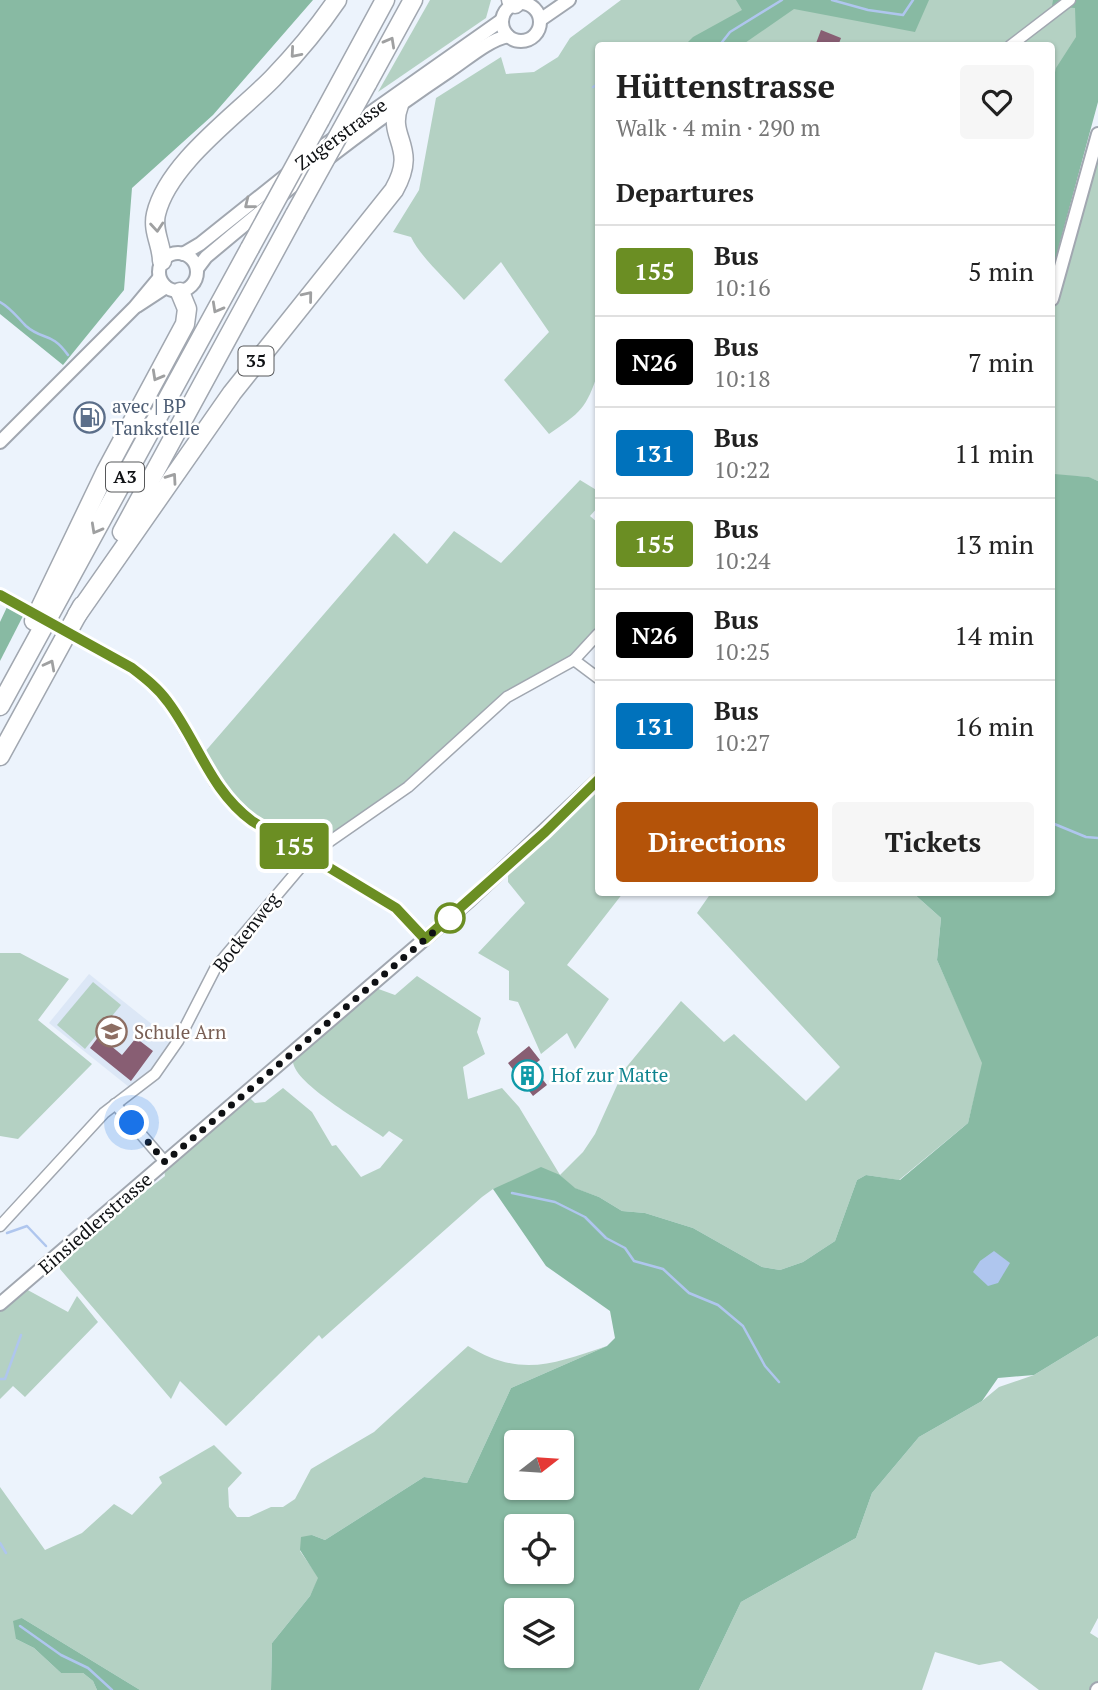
<!DOCTYPE html>
<html lang="en">
<head>
<meta charset="utf-8">
<style>
	:root { --surface:#fff; --page:#f6f6f6; --text:#222; --muted:#767676; --line:#e0e0e0; --accent:#b45309 }
	body { margin:0; font-family:"PT Serif",serif; background:var(--page); color:var(--text); height:100vh; display:flex; flex-direction:column; font-size:26px; white-space:nowrap }
	* { box-sizing:border-box; margin:0 }
	p { font-size:23px; color:var(--muted) }
	.icon { flex:none; width:38px; height:38px; fill:none; stroke:currentColor; stroke-width:2; stroke-linecap:round; stroke-linejoin:round }
	.map { position:relative; flex:1; overflow:hidden }
	.panel { position:absolute; left:595px; top:42px; width:460px; height:854px; display:flex; flex-direction:column; background:var(--surface); border-radius:7px; box-shadow:0 2px 5px #0004 }
	.panel>* { flex:none }
	.badge { padding:0 14px; border-radius:5px; font-size:24px; line-height:46px }
	.needle { width:46px; rotate:73deg }
	.buttons { position:absolute; left:504px; top:1430px; display:grid; gap:14px }
	.buttons a { display:grid; place-items:center; width:70px; height:70px; border-radius:7px; background:var(--surface); box-shadow:0 2px 5px #0004; font-size:35px }
	.you { position:absolute; width:35px; height:35px; margin:-18px; border:5px solid #fff; border-radius:50%; background:#1a73e8; box-shadow:0 0 0 10px #1a73e833 }
	.map>.badge { position:absolute; translate:-50% -50%; box-shadow:0 0 0 4px #fff }
	h2 { padding:0 21px; font-size:26px; line-height:63px }
	.round { display:grid; place-items:center; flex:none; width:74px; height:74px; border-radius:7px; background:var(--page) }
	.head { display:flex; align-items:center; justify-content:space-between; height:119px; padding:0 21px }
	h1 { font-size:33px; font-weight:600; line-height:52px }
	.cta { display:flex; gap:14px; margin-top:auto; padding:14px 21px }
	.cta a { flex:1; height:80px; border-radius:7px; background:var(--accent); color:#fff; font-size:28px; font-weight:600; line-height:80px; text-align:center }
	.cta a+a { background:var(--page); color:var(--text) }
	ul { padding:0; list-style:none }
	li { display:flex; align-items:center; gap:21px; height:91px; padding:0 21px; border-top:2px solid var(--line) }
	li div { flex:1 }
	li b { display:block; font-size:26px }
	li em { font-style:normal }
	li .badge { min-width:77px; font-weight:700; text-align:center }
	.map>svg:first-child { display:block }
	.built { fill:#dce7f6 }
	.green { fill:#b4d1c3 }
	.forest { fill:#88baa3; fill-rule:evenodd }
	.water { fill:#afc6ee }
	.lines { fill:none; stroke-linecap:round; stroke-linejoin:round }
	.stream { stroke:#afc6ee; stroke-width:2.5 }
	.building { fill:#885e73 }
	.minor-casing { stroke:#a1a7b0; stroke-width:13 }
	.tertiary-casing { stroke:#a1a7b0; stroke-width:16 }
	.secondary-casing { stroke:#a1a7b0; stroke-width:16 }
	.motorway-casing { stroke:#a1a7b0; stroke-width:21 }
	.minor { stroke:#fff; stroke-width:10 }
	.tertiary { stroke:#fff; stroke-width:12 }
	.secondary { stroke:#fff; stroke-width:12 }
	.motorway { stroke:#fff; stroke-width:18 }
	.minor-bridge-casing { stroke:#a1a7b0; stroke-width:13; stroke-linecap:butt }
	.motorway-bridge-casing { stroke:#a1a7b0; stroke-width:21; stroke-linecap:butt }
	.minor-bridge { stroke:#fff; stroke-width:10 }
	.motorway-bridge { stroke:#fff; stroke-width:18 }
	.oneway { stroke:#9fa0a1 }
	.line-casing { stroke:#fff; stroke-width:16 }
	.line { stroke:#6b8e23; stroke-width:10 }
	.walk { stroke:#0f1114; stroke-width:7; stroke-dasharray:0 12.6 }
	.stop-dot { fill:#fff; stroke:#6b8e23; stroke-width:3.5 }
	.labels { text-anchor:middle; stroke-width:5; stroke-linejoin:round; paint-order:stroke }
	.shield { fill:#fff; stroke:#57585a; stroke-width:2 }
	.shield-label { font-size:18px; font-weight:bold; fill:#0f1114 }
	.street-label { font-size:19px; fill:#0f1114; stroke:#fff }
	.service-label { font-size:19px; fill:#4e5e75; stroke:#fff; text-anchor:start }
	.education-label { font-size:19px; fill:#785e54; stroke:#fff; text-anchor:start }
	.culture-label { font-size:19px; fill:#0d838f; stroke:#fff; text-anchor:start }
</style>
</head>
<body>
<div class="map">
<svg width="1098" height="1690" viewBox="0 0 1098 1690">
	<rect width="100%" height="100%" fill="#ecf3fc"/>
	<polygon class="built" points="89,974 173,1041 156,1066 129,1087 49,1023"/>
	<g class="green">
		<polygon points="430,0 491,0 486,18 378,92"/>
		<path d="M621,0H1098L1052,272V46H598V372C587,408 580,413 549,434L504,380L549,332L501,262L464,300C448,281 421,258 411,237L393,232L419,190L436,98L501,57L506,74L534,72L558,57L570,38Z"/>
		<polygon points="1098,134 1098,481 1088,477 1052,475 1052,309 1059,293"/>
		<path d="M580,480L598,491V507L590,516L598,523V628L570,657L508,693L475,719L410,782L314,848C303,847 294,839 284,834C243,808 231,794 203,754L394,533L427,564L454,531L501,563Z"/>
		<polygon points="598,786 598,892 623,893 567,965 609,999 575,1049 567,1033 541,1054 518,1002 509,1000 509,971 478,953 525,903 508,882 508,871"/>
		<path d="M711,893H913L941,918L937,960L983,1063L968,1123L899,1180L866,1175L857,1180L835,1241L803,1262L780,1270L762,1267L693,1228L645,1213L622,1211L599,1197L574,1188L560,1175L493,1189L482,1197L322,1339L319,1335L226,1426L180,1381L171,1399L60,1269V1261L127,1202L137,1198L165,1176L164,1170L248,1096L255,1103L265,1102L283,1088L312,1112L332,1146L336,1145L361,1177L380,1168L403,1140L389,1131L383,1137C364,1123 295,1084 293,1062L373,987L395,995L417,976L481,1018L477,1032L485,1054L463,1067L468,1099L502,1088L519,1107L560,1175L583,1152L595,1134L624,1070L681,1001L724,1042L734,1034L806,1101L840,1067L697,913Z"/>
		<polygon points="0,953 20,953 69,979 38,1020 92,1064 18,1139 0,1136"/>
		<polygon points="93,982 121,1005 85,1049 57,1025"/>
		<polygon points="24,1288 68,1312 77,1296 98,1322 25,1397 13,1386 0,1399 0,1307"/>
		<polygon points="1098,1336 1098,1618 1090,1633 1098,1638 1098,1683 1091,1690 1039,1690 1001,1661 979,1665 935,1652 922,1690 699,1690 741,1602 856,1538 872,1493 919,1437 982,1401 999,1387 1034,1375"/>
		<path d="M468,1346C521,1378 553,1364 607,1346L511,1388L467,1483L424,1477L325,1540L312,1535L300,1551L319,1578L310,1596L272,1643L271,1690H140L22,1618L16,1639L34,1648L61,1673H83L93,1681L97,1690H0V1487L45,1550L82,1533L114,1504L132,1515L162,1483L159,1477L214,1445L242,1473L228,1488L229,1507L237,1517H249L271,1507H283L295,1499L311,1469L374,1432Z"/>
	</g>
	<g class="forest">
		<polygon points="0,0 313,0 213,115 132,188 124,290 63,365 0,314"/>
		<polygon points="736,0 929,0 915,32 794,9 742,45 685,45 693,37 742,10"/>
		<polygon points="1053,0 1098,0 1098,102 1052,272 1052,85 1056,68 1076,37 1075,8 1052,6"/>
		<path d="M1054,474L1089,477L1098,481V1336L1034,1375L998,1378L982,1401L919,1437L872,1493L856,1538L741,1602L699,1690H271L272,1643L310,1596L318,1578L300,1550L301,1537L312,1535L325,1540L424,1477L467,1483L511,1388L607,1346L615,1338L610,1311L546,1266L493,1189L541,1167L560,1175L575,1188L599,1197L622,1211L645,1213L693,1228L762,1267L780,1270L803,1262L835,1241L857,1180L866,1175L900,1180L968,1123L982,1063L937,960L941,918L913,893L1052,892V475ZM516,1442H562V1488H516ZM516,1526H562V1572H516ZM516,1610H562V1656H516Z"/>
		<polygon points="7,607 23,616 0,661 0,622"/>
		<polygon points="22,1618 140,1690 97,1690 93,1681 83,1673 61,1673 34,1648 16,1639 13,1621"/>
	</g>
	<polygon class="water" points="994,1251 1010,1263 998,1283 988,1286 973,1272 980,1261"/>
	<g class="lines">
		<g class="stream">
			<polyline points="832,0 868,10 903,15 913,0"/>
			<polyline points="719,46 730,32 782,0"/>
			<polyline points="593,87 598,84"/>
			<path d="M0,302C11,308 17,317 26,326C43,341 51,331 68,355"/>
			<polyline points="1052,823 1086,837 1098,838"/>
			<polyline points="512,1193 555,1202 585,1217 606,1238 625,1248 634,1261 663,1269 689,1293 718,1305 743,1326 765,1366 779,1382"/>
			<polyline points="7,1233 27,1226 46,1246"/>
			<polyline points="0,1379 5,1379 21,1335"/>
			<polyline points="0,1543 6,1553"/>
			<polyline points="20,1626 61,1655 88,1668 112,1690"/>
		</g>
	</g>
	<g class="building">
		<polygon points="821,30 841,38 838,46 815,46"/>
		<polygon points="99,1036 122,1055 136,1038 153,1051 131,1081 90,1048"/>
		<polygon points="529,1046 540,1060 532,1066 547,1085 533,1096 508,1063"/>
	</g>
	<g class="lines">
		<defs>
			<g id="minor">
				<polyline points="1010,46 1070,0"/>
				<polyline points="0,595 15,603"/>
				<polyline points="92,645 132,668 157,689 169,703 215,783 244,816 396,908 425,939"/>
				<polyline points="574,660 598,634"/>
				<polyline points="115,1104 165,1162"/>
				<polyline points="0,1226 104,1113 155,1074 178,1041 216,967 304,863 323,846 408,787 507,697 574,660 598,678"/>
			</g>
			<g id="tertiary">
				<polyline points="1052,299 1098,134"/>
				<polyline points="0,1304 469,901 598,780"/>
			</g>
			<g id="secondary">
				<circle cx="521" cy="22" r="19"/>
				<polyline points="540,20 569,0"/>
				<circle cx="178" cy="272" r="19"/>
				<polyline points="183,254 200,244 319,149 502,20"/>
				<path d="M197,269L206,257C284,191 364,128 449,71C466,60 488,40 508,36"/>
				<polyline points="137,306 166,287"/>
				<polyline points="0,442 134,308 159,278"/>
				<polyline points="1097,1690 1098,1689"/>
			</g>
			<g id="motorway">
				<polyline points="511,0 515,4"/>
				<polyline points="367,84 413,0"/>
				<polyline points="320,120 385,0"/>
				<path d="M162,261C162,245 152,231 156,214C168,163 237,115 273,78C296,54 318,28 337,0"/>
				<polyline points="122,532 295,214"/>
				<path d="M77,615L232,393L394,190C419,146 386,139 399,105"/>
				<polyline points="34,621 106,471 185,324 187,309 180,292"/>
				<polyline points="0,706 250,248"/>
				<polyline points="0,756 82,606"/>
			</g>
		</defs>
		<use href="#minor" class="minor-casing"/>
		<use href="#tertiary" class="tertiary-casing"/>
		<use href="#secondary" class="secondary-casing"/>
		<use href="#motorway" class="motorway-casing"/>
		<use href="#minor" class="minor"/>
		<use href="#tertiary" class="tertiary"/>
		<use href="#secondary" class="secondary"/>
		<use href="#motorway" class="motorway"/>
		<defs>
			<polyline id="minor-bridge" points="15,603 92,645"/>
			<g id="motorway-bridge">
				<polyline points="295,214 367,84"/>
				<polyline points="250,248 320,120"/>
			</g>
		</defs>
		<use href="#minor-bridge" class="minor-bridge-casing"/>
		<use href="#motorway-bridge" class="motorway-bridge-casing"/>
		<use href="#minor-bridge" class="minor-bridge"/>
		<use href="#motorway-bridge" class="motorway-bridge"/>
	</g>
	<defs><path id="oneway-chevron" d="M-2-3.5L2.5 0L-2 3.5" fill="none" stroke-width="1.6" stroke-linecap="round" stroke-linejoin="round" transform="scale(1.75)"/></defs>
	<g class="oneway">
		<use href="#oneway-chevron" transform="translate(390 42) rotate(-61)"/>
		<use href="#oneway-chevron" transform="translate(295 53) rotate(131)"/>
		<use href="#oneway-chevron" transform="translate(249 204) rotate(141)"/>
		<use href="#oneway-chevron" transform="translate(157 227) rotate(85)"/>
		<use href="#oneway-chevron" transform="translate(308 296) rotate(-51)"/>
		<use href="#oneway-chevron" transform="translate(217 308) rotate(119)"/>
		<use href="#oneway-chevron" transform="translate(157 376) rotate(119)"/>
		<use href="#oneway-chevron" transform="translate(172 478) rotate(-55)"/>
		<use href="#oneway-chevron" transform="translate(96 529) rotate(119)"/>
		<use href="#oneway-chevron" transform="translate(50 665) rotate(-62)"/>
	</g>
	<g class="lines">
		<defs>
			<path id="line" d="M0,595L132,668C145,678 158,688 168,702C198,742 210,790 252,821L396,908L425,939L545,832L598,780"/>
		</defs>
		<use href="#line" class="line-casing"/>
		<use href="#line" class="line"/>
		<polyline class="walk" points="132,1123 165,1162 450,918"/>
	</g>
	<defs>
		<symbol id="fuel-ring" viewBox="-11 -11 22 22"><circle r="9.5" fill="#fff" stroke="#5c6f8a" stroke-width="1.5"/><path d="M-5.5-6h7V0h2V4h1.3V-2.5L3-4.5l.8-.8L6-3V5H2.5V1h-1V6h-7ZM-4.2-4.7v3.2H.2V-4.7Z" fill="#5c6f8a"/></symbol>
		<symbol id="school-ring" viewBox="-11 -11 22 22"><circle r="9.5" fill="#fff" stroke="#8d6e63" stroke-width="1.5"/><path d="M0-5L7-2L0 1L-7-2ZM-4 1L0 2.5L4 1V4Q0 6-4 4Z" fill="#8d6e63"/></symbol>
		<symbol id="building-ring" viewBox="-11 -11 22 22"><circle r="9.5" fill="#fff" stroke="#0f9aa8" stroke-width="1.5"/><path d="M-4-6H4V6H1V3H-1V6H-4ZM-2.5-4.3h1.7v1.8h-1.7ZM.8-4.3h1.7v1.8H.8ZM-2.5-1h1.7V.8h-1.7ZM.8-1h1.7V.8H.8Z" fill="#0f9aa8"/></symbol>
	</defs>
	<g fill-rule="evenodd">
		<use href="#fuel-ring" x="72" y="400" width="35" height="35"/>
		<use href="#school-ring" x="94" y="1014" width="35" height="35"/>
		<use href="#building-ring" x="510" y="1058" width="35" height="35"/>
	</g>
	<circle class="stop-dot" cx="450" cy="918" r="14"/>
	<g class="labels">
		<g class="shield">
			<rect x="238.5" y="346.5" width="35" height="29" rx="5"/>
			<rect x="106" y="462.5" width="38" height="29" rx="5"/>
		</g>
		<g class="shield-label">
			<text x="256" y="367">35</text>
			<text x="125" y="483">A3</text>
		</g>
		<g class="street-label">
			<text transform="translate(341 134) rotate(-36)" y="7">Zugerstrasse</text>
			<text transform="translate(246 932) rotate(-52)" y="7">Bockenweg</text>
			<text transform="translate(95 1223) rotate(-41)" y="7">Einsiedlerstrasse</text>
		</g>
		<g class="service-label">
			<text x="112" y="413">avec | BP<tspan x="112" dy="22">Tankstelle</tspan></text>
		</g>
		<g class="education-label">
			<text x="134" y="1039">Schule Arn</text>
		</g>
		<g class="culture-label">
			<text x="551" y="1082">Hof zur Matte</text>
		</g>
	</g>
</svg>
<div class="buttons">
<a><svg class="needle" viewBox="-14 -14 28 28"><path d="M0-13l5 13h-10z" fill="#e53935"/><path d="M0 13l5-13h-10z" fill="#767676"/></svg></a>
<a><svg class="icon" aria-label="locate" viewBox="0 0 24 24"><circle cx="12" cy="12" r="6"/><path d="M12 2v4M12 18v4M2 12h4M18 12h4"/></svg></a>
<a><svg class="icon" aria-label="layers" viewBox="0 0 24 24"><path d="M12 4l9 5-9 5-9-5zM3 14l9 5 9-5"/></svg></a>
</div>
<div class="you" style="left:132px;top:1123px"></div>
<b class="badge" style="left:294px;top:846px;background:#6b8e23;color:#fff">155</b>
<section class="panel">
<div class="head"><div><h1>Hüttenstrasse</h1><p>Walk · 4 min · 290 m</p></div><a class="round"><svg class="icon" aria-label="heart" viewBox="0 0 24 24"><path d="M12 20l-8-8c-3-5 5-10 8-4 3-6 11-1 8 4z"/></svg></a></div>
<h2>Departures</h2>
<ul>
<li><span class="badge" style="background:#6b8e23;color:#fff">155</span><div><b>Bus</b><p>10:16</p></div><em>5 min</em></li>
<li><span class="badge" style="background:#000;color:#fff">N26</span><div><b>Bus</b><p>10:18</p></div><em>7 min</em></li>
<li><span class="badge" style="background:#0072bc;color:#fff">131</span><div><b>Bus</b><p>10:22</p></div><em>11 min</em></li>
<li><span class="badge" style="background:#6b8e23;color:#fff">155</span><div><b>Bus</b><p>10:24</p></div><em>13 min</em></li>
<li><span class="badge" style="background:#000;color:#fff">N26</span><div><b>Bus</b><p>10:25</p></div><em>14 min</em></li>
<li><span class="badge" style="background:#0072bc;color:#fff">131</span><div><b>Bus</b><p>10:27</p></div><em>16 min</em></li>
</ul>
<div class="cta"><a>Directions</a><a>Tickets</a></div>
</section>
</div>
</body>
</html>
